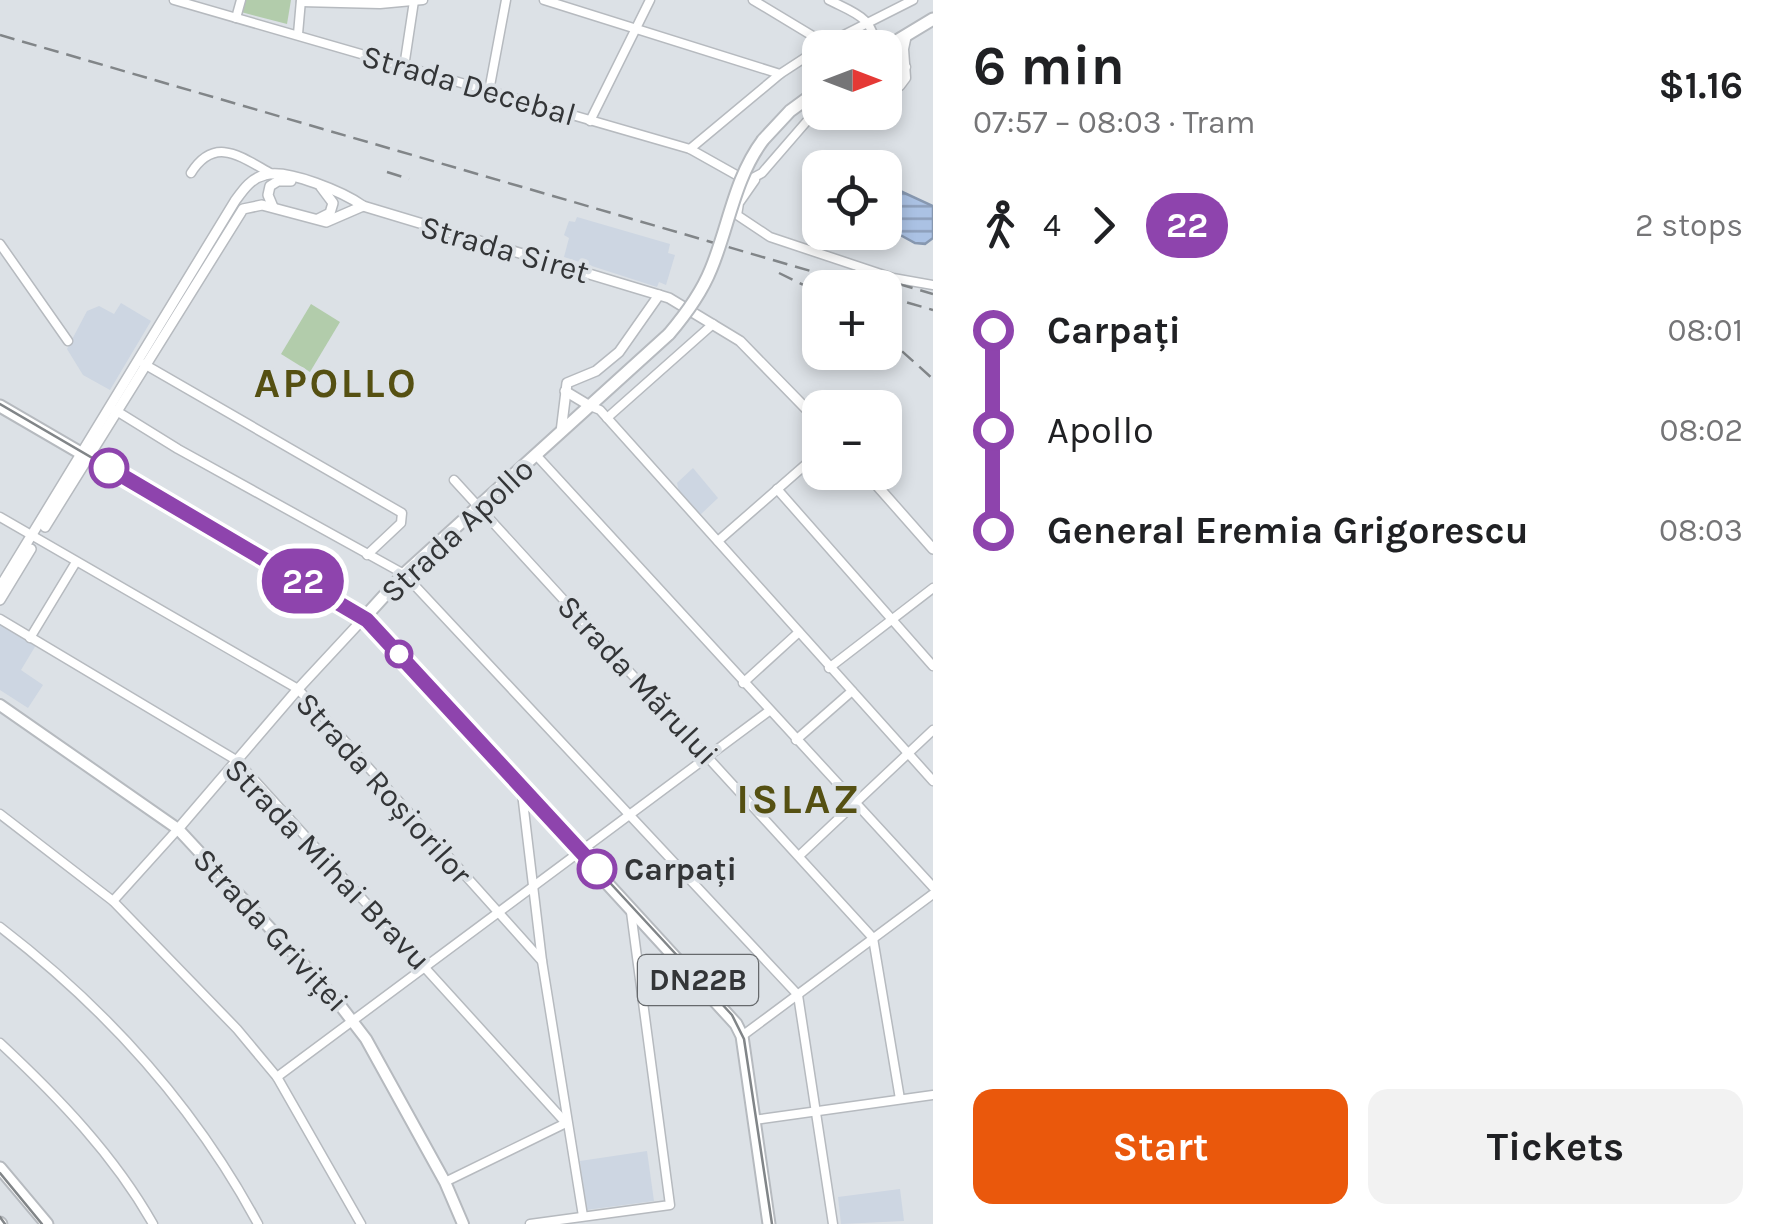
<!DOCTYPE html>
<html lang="en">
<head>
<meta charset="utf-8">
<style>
	:root { --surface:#fff; --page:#f2f2f2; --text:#202124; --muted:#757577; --accent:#ea580c }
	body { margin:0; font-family:Karla,sans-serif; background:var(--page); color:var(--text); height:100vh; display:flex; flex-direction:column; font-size:38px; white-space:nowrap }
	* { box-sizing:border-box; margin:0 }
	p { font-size:32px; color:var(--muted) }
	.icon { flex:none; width:55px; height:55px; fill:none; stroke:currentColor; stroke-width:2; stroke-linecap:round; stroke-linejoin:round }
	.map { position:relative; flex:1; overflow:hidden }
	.details { display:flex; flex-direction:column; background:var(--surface); width:850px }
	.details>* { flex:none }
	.badge { padding:0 20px; border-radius:32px; font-size:35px; line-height:65px }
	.needle { width:65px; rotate:90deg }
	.tools { position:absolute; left:802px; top:30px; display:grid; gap:20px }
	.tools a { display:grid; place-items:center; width:100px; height:100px; border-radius:20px; background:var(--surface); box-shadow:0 5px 15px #0003; font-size:50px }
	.map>.badge { position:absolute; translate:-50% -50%; box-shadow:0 0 0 5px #fff }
	.legs { display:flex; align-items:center; gap:15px; height:110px; padding:0 40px; font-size:32px }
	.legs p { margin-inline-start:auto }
	.summary { display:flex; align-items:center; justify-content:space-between; height:170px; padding:0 40px }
	h1 { font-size:55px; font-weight:700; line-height:75px }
	.primary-button { display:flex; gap:20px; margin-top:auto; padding:20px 40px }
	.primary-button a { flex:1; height:115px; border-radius:20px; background:var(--accent); color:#fff; font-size:40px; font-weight:700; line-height:115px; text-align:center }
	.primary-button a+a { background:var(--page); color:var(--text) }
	ul { padding:0 40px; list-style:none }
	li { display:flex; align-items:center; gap:35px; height:100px; font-size:38px }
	li i { display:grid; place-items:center; width:15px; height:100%; margin:0 12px; background:currentColor }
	li i::after { content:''; width:25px; height:25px; margin:-12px; border:8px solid; border-radius:50%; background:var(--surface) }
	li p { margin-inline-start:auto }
	li:first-child i { background:linear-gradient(#0000 50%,currentColor 0) }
	li:last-child i { background:linear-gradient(currentColor 50%,#0000 0) }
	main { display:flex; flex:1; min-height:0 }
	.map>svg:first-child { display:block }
	.built { fill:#cdd6e2 }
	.green { fill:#b2ccab }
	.water { fill:url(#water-rules); stroke:#8798b0; stroke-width:2.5 }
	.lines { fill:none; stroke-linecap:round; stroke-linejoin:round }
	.minor-casing { stroke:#b6babf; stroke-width:11 }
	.tertiary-casing { stroke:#b6babf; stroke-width:12 }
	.secondary-casing { stroke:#b6babf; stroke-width:14 }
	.primary-casing { stroke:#b6babf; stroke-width:15 }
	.minor { stroke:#fff; stroke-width:8 }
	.tertiary { stroke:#fff; stroke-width:9 }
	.secondary { stroke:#fff; stroke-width:10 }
	.primary { stroke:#fff; stroke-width:11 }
	.tram { stroke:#818588; stroke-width:2.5 }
	.rail { stroke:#818588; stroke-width:2.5; stroke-dasharray:15 8; stroke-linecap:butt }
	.primary-bridge-casing { stroke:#b6babf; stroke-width:15; stroke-linecap:butt }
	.primary-bridge { stroke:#fff; stroke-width:11 }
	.line-1-casing { stroke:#fff; stroke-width:22 }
	.line-1 { stroke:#8e44ad; stroke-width:15 }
	.stop-1-dot { fill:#fff; stroke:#8e44ad; stroke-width:5 }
	.labels { text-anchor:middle; stroke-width:8; stroke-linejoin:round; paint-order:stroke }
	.shield { fill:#dce1e6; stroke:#66696c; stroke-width:2.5 }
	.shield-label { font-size:30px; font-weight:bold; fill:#333537 }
	.street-label { font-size:32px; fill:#333537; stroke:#dce1e6 }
	.stop-label { font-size:32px; font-weight:bold; fill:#333537; stroke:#dce1e6; text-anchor:start }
	.district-label { font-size:42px; font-weight:bold; letter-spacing:2.5px; fill:#555012; stroke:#dce1e6 }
</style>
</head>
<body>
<main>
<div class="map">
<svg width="933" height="1224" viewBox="0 0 933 1224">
	<defs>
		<pattern id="water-rules" width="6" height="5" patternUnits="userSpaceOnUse" patternTransform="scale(2.5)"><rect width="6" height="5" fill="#abc2e4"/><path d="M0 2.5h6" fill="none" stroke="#8c9eba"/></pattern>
	</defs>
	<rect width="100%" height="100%" fill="#dce1e6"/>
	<g class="built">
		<polygon points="577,217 670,244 668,253 675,255 666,285 659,282 657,287 564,257 569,238 564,235 569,221 575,222"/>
		<polygon points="121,303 151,321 110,390 83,375 67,349 87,311 99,306 114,314"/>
		<polygon points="693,468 718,498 700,515 679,492 677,483"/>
		<polygon points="0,624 36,645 21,670 43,685 28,708 0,690"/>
		<polygon points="647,1151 654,1201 586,1210 580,1161"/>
		<polygon points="900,1189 904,1221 841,1224 838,1197"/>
	</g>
	<g class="green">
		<polygon points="244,0 291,0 287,24 241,12"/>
		<polygon points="311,304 340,322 310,372 281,354"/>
	</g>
	<polygon class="water" points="898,190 933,206 933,238 925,244 915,243 893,231 892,225 898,205 894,194"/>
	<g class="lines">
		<defs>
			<g id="minor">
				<polyline points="174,0 690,149 747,181 762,173 820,106"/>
				<polyline points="544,0 780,74"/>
				<polyline points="753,0 826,44"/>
				<path d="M829,0C852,12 875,17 875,48"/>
				<polyline points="301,2 380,4 423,0"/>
				<polyline points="236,18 241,0"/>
				<polyline points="298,34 301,0"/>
				<polyline points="885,57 906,67"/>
				<polyline points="404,67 414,1"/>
				<polyline points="885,86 900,86 906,78 904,49 907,35"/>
				<polyline points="489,91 506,0"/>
				<polyline points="590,121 650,0"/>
				<polyline points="690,149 780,74 826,44 913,0"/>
				<path d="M191,173C215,135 241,157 272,174"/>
				<polyline points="755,180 739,203 737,215 770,237 893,278 933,285"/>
				<polyline points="0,244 68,341"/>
				<polyline points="144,364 402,513 401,523 367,555"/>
				<polyline points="590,406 600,410 933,781"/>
				<polyline points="115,410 178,449 404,574 798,995 833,1224"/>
				<polyline points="607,418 713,324"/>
				<polyline points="536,455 933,887"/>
				<polyline points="454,480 873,938 900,1099"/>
				<polyline points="777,489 933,666"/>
				<polyline points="0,517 298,689 542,961"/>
				<polyline points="718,541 820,452"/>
				<polyline points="0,619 236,760 566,1123 445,1182"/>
				<polyline points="30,638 76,562"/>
				<polyline points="829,668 933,588"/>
				<polyline points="743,683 799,632"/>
				<polyline points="796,740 852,691"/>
				<polyline points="522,793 542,961 583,1216"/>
				<polyline points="0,814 113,901 237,1029 277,1077 361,1224"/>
				<polyline points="800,855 933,730"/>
				<polyline points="113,901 178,829"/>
				<path d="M0,927C107,1009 194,1105 258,1224"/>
				<polyline points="742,1036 933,894"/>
				<path d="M0,1043C58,1097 114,1155 153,1224"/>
				<polyline points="277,1077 769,711"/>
				<polyline points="754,1120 933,1095"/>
				<polyline points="530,1224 670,1205 631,912"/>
			</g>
			<g id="tertiary">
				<polyline points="273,207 268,195 270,186 278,181 291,181"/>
				<polyline points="318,219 330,213 333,203 321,187"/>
				<polyline points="565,391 590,406"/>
				<polyline points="561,432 567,383 596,371 619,352 659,295"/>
				<polyline points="865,472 933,549"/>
				<polyline points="45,527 243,209 262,205 326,222 363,206"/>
				<path d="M0,587L235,201C243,190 251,178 265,175C287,168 345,193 363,206L669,298L740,341L820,423"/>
				<polyline points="0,600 31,549"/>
				<polyline points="178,829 298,689 364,618"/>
			</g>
			<polyline id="secondary" points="0,705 178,829 333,996 366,1039 445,1182 463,1224"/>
			<g id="primary">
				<polyline points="885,48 933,19"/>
				<polyline points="763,140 790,111 820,89"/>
				<polyline points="0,406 364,618 736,1024 742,1036 769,1224"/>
				<polyline points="364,618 404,574 669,334"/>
				<polyline points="0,1168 47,1224"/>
				<polyline points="0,1223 1,1224"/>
			</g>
		</defs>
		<use href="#minor" class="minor-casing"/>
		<use href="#tertiary" class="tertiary-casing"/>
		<use href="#secondary" class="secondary-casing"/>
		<use href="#primary" class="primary-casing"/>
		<use href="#minor" class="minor"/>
		<use href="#tertiary" class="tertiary"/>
		<use href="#secondary" class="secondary"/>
		<use href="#primary" class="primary"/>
		<g class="tram">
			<polyline points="0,404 332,598 373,626 732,1015 744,1039 772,1224"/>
			<polyline points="0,1173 42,1224"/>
			<polyline points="0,1217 5,1224"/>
		</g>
		<g class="rail">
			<polyline points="0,35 869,288"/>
			<polyline points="387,172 409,179"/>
			<polyline points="854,271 933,294"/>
			<polyline points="779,273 820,293"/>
			<polyline points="885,296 933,310"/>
			<polyline points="885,336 933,379"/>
		</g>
		<defs>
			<path id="primary-bridge" d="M669,334C686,314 701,294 711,269C729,226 734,179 763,140"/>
		</defs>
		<use href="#primary-bridge" class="primary-bridge-casing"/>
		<use href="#primary-bridge" class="primary-bridge"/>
	</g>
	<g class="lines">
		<defs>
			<polyline id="line-1" points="109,468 367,620 597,869"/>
		</defs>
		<use href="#line-1" class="line-1-casing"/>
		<use href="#line-1" class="line-1"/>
	</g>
	<g class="stop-1-dot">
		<circle cx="109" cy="468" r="18"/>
		<circle cx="399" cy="654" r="12"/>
		<circle cx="597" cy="869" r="18"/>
	</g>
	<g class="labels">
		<rect class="shield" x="638" y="955" width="120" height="50" rx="8"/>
		<g class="shield-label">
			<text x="698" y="990">DN22B</text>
		</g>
		<g class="street-label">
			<text transform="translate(469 85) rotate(16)" y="11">Strada Decebal</text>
			<text transform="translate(505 249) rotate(16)" y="11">Strada Siret</text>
			<text transform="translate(457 530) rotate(-43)" y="11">Strada Apollo</text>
			<text transform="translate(638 680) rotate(47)" y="11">Strada Mărului</text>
			<text transform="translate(384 788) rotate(48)" y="11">Strada Roșiorilor</text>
			<text transform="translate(328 864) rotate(46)" y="11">Strada Mihai Bravu</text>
			<text transform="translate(271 930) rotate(47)" y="11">Strada Griviței</text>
		</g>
		<g class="stop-label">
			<text x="624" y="880">Carpați</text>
		</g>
		<g class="district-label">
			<text x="336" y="397">APOLLO</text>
			<text x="799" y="813">ISLAZ</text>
		</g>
	</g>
</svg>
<div class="tools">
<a><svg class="needle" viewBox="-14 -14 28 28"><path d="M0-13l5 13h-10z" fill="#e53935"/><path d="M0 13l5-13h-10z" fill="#757577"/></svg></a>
<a><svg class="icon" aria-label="locate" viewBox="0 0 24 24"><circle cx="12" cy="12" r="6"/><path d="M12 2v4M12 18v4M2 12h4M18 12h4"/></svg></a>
<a>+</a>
<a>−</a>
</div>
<b class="badge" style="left:303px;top:581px;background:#8e44ad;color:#fff">22</b>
</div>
<section class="details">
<div class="summary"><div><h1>6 min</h1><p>07:57 – 08:03 · Tram</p></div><b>$1.16</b></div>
<div class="legs"><svg class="icon" aria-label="walk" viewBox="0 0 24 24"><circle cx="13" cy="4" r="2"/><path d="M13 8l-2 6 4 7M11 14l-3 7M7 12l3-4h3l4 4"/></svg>4<svg class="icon" aria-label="forward" viewBox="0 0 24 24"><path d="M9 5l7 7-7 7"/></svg><b class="badge" style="background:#8e44ad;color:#fff">22</b><p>2 stops</p></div>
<ul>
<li><i style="color:#8e44ad"></i><b>Carpați</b><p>08:01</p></li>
<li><i style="color:#8e44ad"></i><span>Apollo</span><p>08:02</p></li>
<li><i style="color:#8e44ad"></i><b>General Eremia Grigorescu</b><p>08:03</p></li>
</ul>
<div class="primary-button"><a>Start</a><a>Tickets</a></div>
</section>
</main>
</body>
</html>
